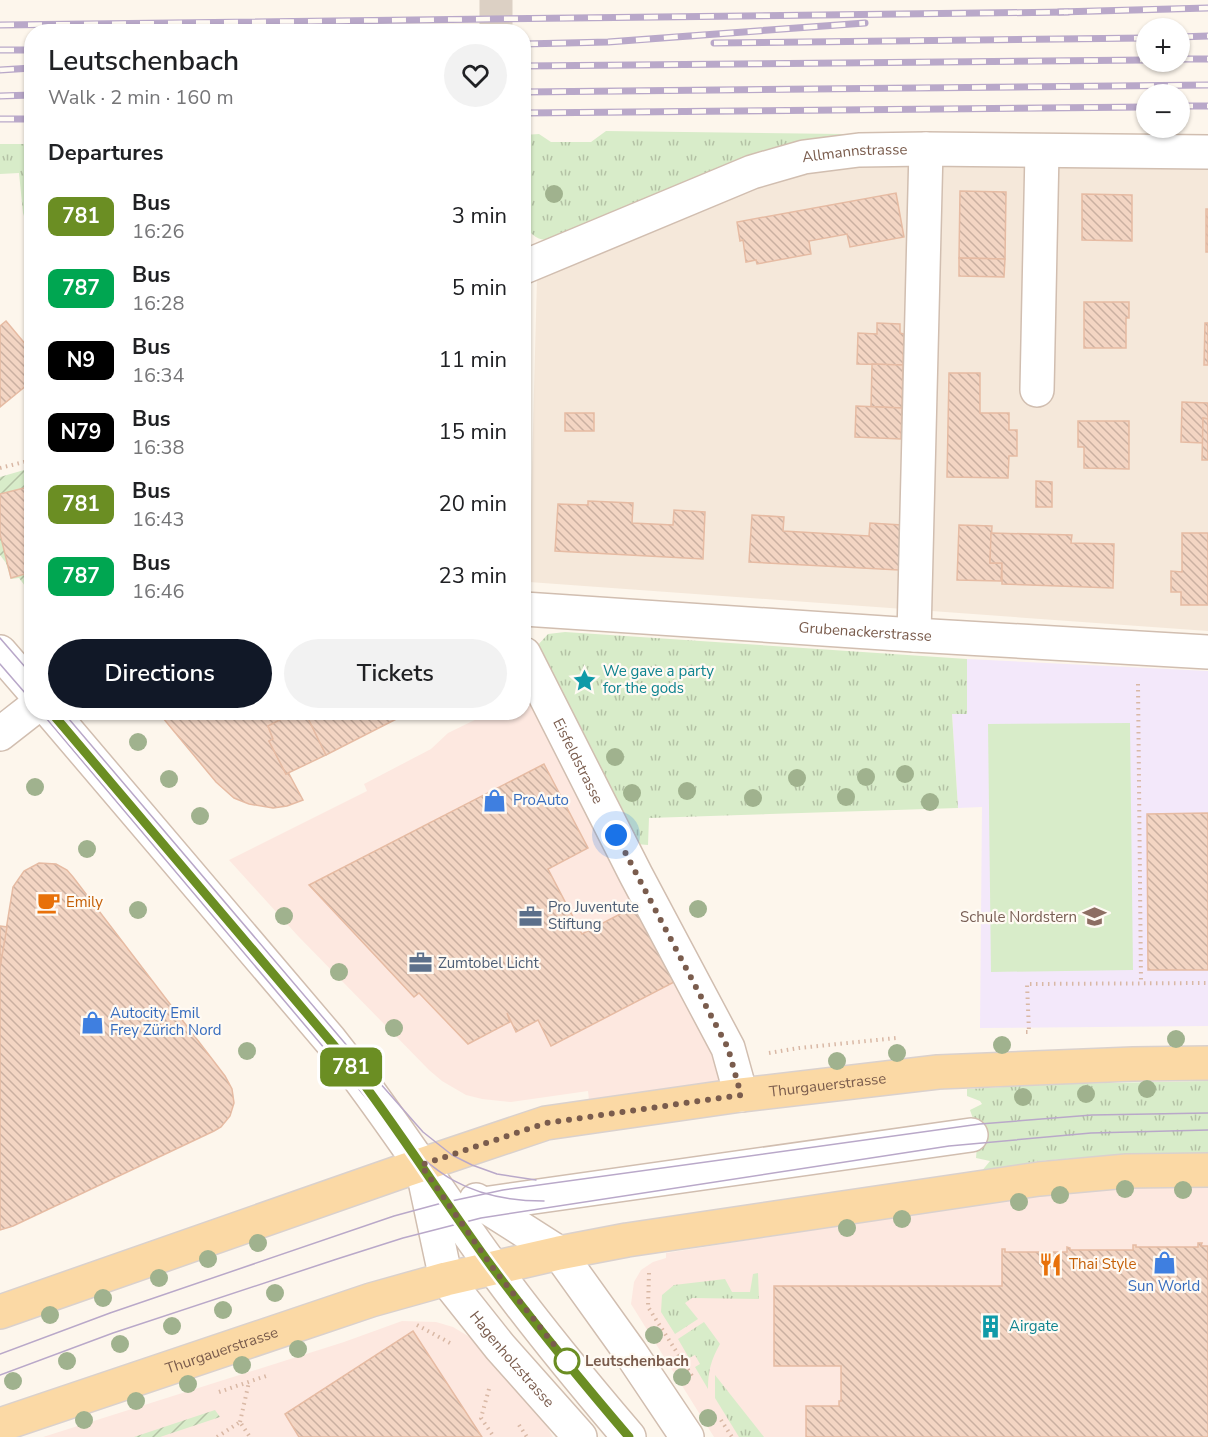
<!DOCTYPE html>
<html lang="en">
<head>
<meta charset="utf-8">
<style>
	:root { --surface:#fff; --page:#f2f2f2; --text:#202124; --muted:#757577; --accent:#111827 }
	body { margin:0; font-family:"Nunito Sans",sans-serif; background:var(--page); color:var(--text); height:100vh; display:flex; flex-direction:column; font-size:22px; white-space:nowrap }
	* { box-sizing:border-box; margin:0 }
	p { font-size:20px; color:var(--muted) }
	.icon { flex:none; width:33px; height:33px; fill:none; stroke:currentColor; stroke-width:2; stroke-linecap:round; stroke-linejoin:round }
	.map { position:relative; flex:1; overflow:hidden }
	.panel { position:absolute; left:24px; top:24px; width:507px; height:696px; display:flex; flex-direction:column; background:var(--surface); border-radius:24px; box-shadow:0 2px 4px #0004 }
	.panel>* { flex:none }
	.badge { padding:0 12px; border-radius:9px; font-size:21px; line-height:39px }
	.controls { position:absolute; left:1136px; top:18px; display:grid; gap:12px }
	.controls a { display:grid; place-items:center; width:54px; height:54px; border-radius:50%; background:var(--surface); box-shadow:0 2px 4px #0004; font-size:30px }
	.you { position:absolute; width:30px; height:30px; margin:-15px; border:4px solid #fff; border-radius:50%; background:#1a73e8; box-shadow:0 0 0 9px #1a73e833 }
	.map>.badge { position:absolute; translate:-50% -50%; box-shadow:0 0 0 3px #fff }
	h2 { padding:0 24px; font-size:22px; line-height:54px }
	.round { display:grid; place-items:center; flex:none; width:63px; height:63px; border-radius:32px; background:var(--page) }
	.headline { display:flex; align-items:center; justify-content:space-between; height:102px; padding:0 24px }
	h1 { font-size:28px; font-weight:600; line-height:45px }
	.cta { display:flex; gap:12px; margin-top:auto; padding:12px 24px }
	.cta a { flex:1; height:69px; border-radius:36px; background:var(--accent); color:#fff; font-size:24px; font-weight:600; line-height:69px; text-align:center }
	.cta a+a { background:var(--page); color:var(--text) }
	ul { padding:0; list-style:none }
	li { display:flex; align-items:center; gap:18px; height:72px; padding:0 24px }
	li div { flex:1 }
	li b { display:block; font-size:22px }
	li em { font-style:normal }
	li .badge { min-width:66px; font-weight:700; text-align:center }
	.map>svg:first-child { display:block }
	.residential { fill:#f5e8da }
	.commercial { fill:#fde8e0 }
	.education { fill:#f3e8fa }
	.grass { fill:url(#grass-tufts) }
	.garden { fill:url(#garden-furrows) }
	.pitch { fill:#d8ecc9 }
	.building { fill:url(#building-back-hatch); stroke:#e6bba3; stroke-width:1.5 }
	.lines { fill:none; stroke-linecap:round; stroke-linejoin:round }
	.minor-tunnel { stroke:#dcd0c4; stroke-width:33; stroke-dasharray:33 16; stroke-linecap:butt }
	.minor-casing { stroke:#d1beb0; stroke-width:36 }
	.major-casing { stroke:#dad1cd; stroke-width:36 }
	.path { stroke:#d9b8a5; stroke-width:4; stroke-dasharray:1.5 4.5; stroke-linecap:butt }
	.minor { stroke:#fff; stroke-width:33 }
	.major { stroke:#fbd9a5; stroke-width:33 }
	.tram { stroke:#b9a8c9; stroke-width:1.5 }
	.rail-casing { stroke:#b9a8c9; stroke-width:7 }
	.rail { stroke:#fffaf3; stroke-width:4.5; stroke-dasharray:14; stroke-linecap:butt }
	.tree { fill:#a0b28e }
	.line-casing { stroke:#fff; stroke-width:14 }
	.line { stroke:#6b8e23; stroke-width:9 }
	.walk { stroke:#7a5c4d; stroke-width:6; stroke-dasharray:0 10.8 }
	.stop-dot { fill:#fff; stroke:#6b8e23; stroke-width:3 }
	.labels { text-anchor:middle; stroke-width:4.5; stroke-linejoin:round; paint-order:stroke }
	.street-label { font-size:15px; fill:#7a5c4d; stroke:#fffaf3 }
	.culture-label { font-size:15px; fill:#0d838f; stroke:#fffaf3; text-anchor:start }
	.shop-label { font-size:15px; fill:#366cbe; stroke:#fffaf3; text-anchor:start }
	.food-label { font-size:15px; fill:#c56008; stroke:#fffaf3; text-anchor:start }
	.service-label { font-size:15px; fill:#4e5e75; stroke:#fffaf3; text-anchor:start }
	.education-label { font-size:15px; fill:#785e54; stroke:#fffaf3; text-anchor:end }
	.stop-label { font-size:15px; font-weight:bold; fill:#7a5c4d; stroke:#fffaf3; text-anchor:start }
</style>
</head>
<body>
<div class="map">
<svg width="1208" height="1437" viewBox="0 0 1208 1437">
	<defs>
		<pattern id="grass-tufts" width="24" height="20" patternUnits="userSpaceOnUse" patternTransform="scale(1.5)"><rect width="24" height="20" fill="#d8ecc9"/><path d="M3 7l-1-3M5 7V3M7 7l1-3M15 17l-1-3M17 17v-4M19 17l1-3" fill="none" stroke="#b4c2a5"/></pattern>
		<pattern id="garden-furrows" width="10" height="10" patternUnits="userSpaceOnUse" patternTransform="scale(1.5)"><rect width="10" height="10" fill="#d8ecc9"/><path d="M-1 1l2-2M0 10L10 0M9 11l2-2" fill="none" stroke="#b4c2a5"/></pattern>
		<pattern id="building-back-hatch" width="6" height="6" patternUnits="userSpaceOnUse" patternTransform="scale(1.5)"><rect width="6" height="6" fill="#f3d5c3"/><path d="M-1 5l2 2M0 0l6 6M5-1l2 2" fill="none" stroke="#cab0a1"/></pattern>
	</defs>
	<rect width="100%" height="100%" fill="#fdf6ec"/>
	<polygon class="residential" points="859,160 1208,160 1208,631 529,582 537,277 755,183"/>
	<g class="commercial">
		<polygon points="530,692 717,1052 722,1081 589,1100 588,1091 511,1102 482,1099 466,1095 442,1081 429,1070 298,936 229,860 367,791 364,784 431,749 448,733 489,713 524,712 524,695"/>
		<polygon points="1126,1185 1208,1186 1208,1437 714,1437 631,1304 634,1282 641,1270 653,1262 666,1258 666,1253 1060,1191"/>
		<polygon points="402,1321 436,1322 453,1327 473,1339 545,1423 553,1437 43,1437 344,1342"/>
	</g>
	<polygon class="education" points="967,659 1208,671 1208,1026 980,1028 982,807 958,808 952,714 967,713"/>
	<g class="grass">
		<path d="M606,131L843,134V138L549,240C537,240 533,236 525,226L524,135L539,134L551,142H591Z"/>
		<polygon points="0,144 31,144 31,237 23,213 19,173 0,174"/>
		<polygon points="565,632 967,659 967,714 952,714 958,808 649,818 648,845 636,844 537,646 548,634"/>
		<polygon points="1208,1081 1208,1154 1130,1154 1039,1161 981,1172 990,1161 976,1158 978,1133 970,1110 982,1104 980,1101 967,1096 967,1089 1056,1084"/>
		<polygon points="758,1273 759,1299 692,1298 685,1303 698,1319 675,1334 661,1312 662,1295 674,1285 725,1279 732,1292 750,1292 753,1274"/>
		<path d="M704,1322L720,1344C711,1360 708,1371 708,1389L695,1367L700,1364L695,1355L689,1358L678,1339Z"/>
		<polygon points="715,1375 764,1437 739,1437 715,1398"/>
	</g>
	<g class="garden">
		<polygon points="31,468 31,594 19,578 11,579 6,563 0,555 0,477"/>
		<polygon points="215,1410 220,1417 160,1437 134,1437"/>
	</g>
	<polygon class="pitch" points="1130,723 1133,970 991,972 988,724"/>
	<g class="building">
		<polygon points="960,191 1006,192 1005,259 959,258"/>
		<polygon points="896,193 904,237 850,247 847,234 809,241 811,254 757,264 756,260 746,262 743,240 740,241 737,222"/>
		<polygon points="1082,194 1132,195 1132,241 1082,240"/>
		<rect x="1206" y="209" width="2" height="43"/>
		<polygon points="959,258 1005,259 1004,277 959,276"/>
		<polygon points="1084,302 1129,302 1129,318 1126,318 1126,348 1084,348"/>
		<polygon points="6,321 32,352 32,381 0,407 0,326"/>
		<polygon points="877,323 900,324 900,333 904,334 903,365 857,364 858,333 877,334"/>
		<polygon points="1205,323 1208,323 1208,365 1204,365"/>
		<polygon points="872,364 903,365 902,408 871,407"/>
		<polygon points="949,373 980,373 980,413 1009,413 1009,430 1017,430 1017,456 1009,456 1008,478 947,477"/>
		<polygon points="1182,402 1208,403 1208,419 1203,418 1203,443 1181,442"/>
		<polygon points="856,406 902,408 901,439 855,437"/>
		<rect x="565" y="413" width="29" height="18"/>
		<polygon points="1203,418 1208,419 1208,460 1202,460"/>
		<polygon points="1078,421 1129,421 1129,469 1084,468 1084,447 1078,447"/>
		<polygon points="1036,481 1052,482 1052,507 1036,507"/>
		<polygon points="32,486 32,572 11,578 0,534 0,494"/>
		<polygon points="588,501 633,503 632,523 673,525 674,510 705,512 703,559 555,551 558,504 588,505"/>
		<polygon points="752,515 784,517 783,531 869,536 870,523 902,525 899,570 749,562"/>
		<polygon points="959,525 992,526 990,563 1002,563 1001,581 957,580"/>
		<polygon points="991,533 1072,535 1071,543 1114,544 1113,588 1002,584 1002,563 990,563"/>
		<polygon points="1182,533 1208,533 1208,605 1181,605 1181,592 1171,592 1171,571 1182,572"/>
		<polygon points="158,712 295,712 268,726 273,739 269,741 286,774 288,772 303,800 287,806 273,808 249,804 234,798 216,782"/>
		<polygon points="295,712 305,712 326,755 286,774 269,741 273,739 268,726"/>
		<polygon points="305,712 410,712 326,755"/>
		<polygon points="544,764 588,848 548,869 582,934 641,903 680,979 551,1046 538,1020 516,1032 507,1013 510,1022 468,1044 419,993 414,997 309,885"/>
		<polygon points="1208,813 1208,970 1148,970 1147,814"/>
		<polygon points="39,863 56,864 67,870 73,877 225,1076 232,1089 234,1103 230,1116 221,1127 214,1131 13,1226 0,1230 0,967 13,887 24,871"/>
		<polygon points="0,926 7,927 0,967"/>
		<polygon points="1198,1243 1202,1243 1201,1246 1208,1246 1208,1437 806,1437 806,1406 839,1406 839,1401 841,1401 841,1366 774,1366 774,1286 1002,1286 1002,1249 1005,1249 1005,1252 1067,1252 1067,1247 1070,1248 1070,1250 1133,1250 1133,1245 1136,1245 1136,1247 1198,1247"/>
		<polygon points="413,1331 482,1437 299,1437 285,1414"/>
	</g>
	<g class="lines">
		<polyline class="minor-tunnel" points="496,0 496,32"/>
		<defs>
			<g id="minor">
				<path id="s1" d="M524,267L752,172L804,157L859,150L926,149L1208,152"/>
				<polyline points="1037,390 1042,151"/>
				<path id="s2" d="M524,609L914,635L1208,652"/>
				<polyline points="914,635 926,149"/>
				<polyline points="0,652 32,689"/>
				<path id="s3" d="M524,654L636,875L728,1048L741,1095"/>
				<path d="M51,712L330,1040C388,1113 437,1191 492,1266C535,1325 582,1382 629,1437"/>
				<polyline points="0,734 32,709"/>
				<path id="s4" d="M425,1181L446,1279L500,1347L580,1437"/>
				<polyline points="476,1200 559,1253 630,1352 687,1437"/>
				<polyline points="483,1204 971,1135"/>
			</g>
			<g id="major">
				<path id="s5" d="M0,1312L406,1170L546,1123L741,1095L938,1072L1133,1064L1208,1063"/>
				<path id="s6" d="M0,1425L371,1300L446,1279L559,1253L627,1240L1039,1179L1127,1171L1208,1170"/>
			</g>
		</defs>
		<use href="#minor" class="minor-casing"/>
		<use href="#major" class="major-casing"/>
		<g class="path">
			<polyline points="0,468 32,460"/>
			<polyline points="1138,684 1141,983"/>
			<polyline points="1026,1032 1029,1032 1027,984 1208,983"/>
			<polyline points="769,1053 799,1048 896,1038"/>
			<polyline points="649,1273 648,1307 692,1376"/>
			<polyline points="417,1325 450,1343"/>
			<polyline points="489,1389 481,1418 494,1437"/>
			<polyline points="219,1392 266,1376"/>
			<polyline points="721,1420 732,1437"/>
			<polyline points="240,1422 249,1382"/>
			<polyline points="519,1425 527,1437"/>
			<polyline points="217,1437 240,1422 250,1437"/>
		</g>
		<use href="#minor" class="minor"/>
		<use href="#major" class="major"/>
		<g class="tram">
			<polyline points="0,638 32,675"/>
			<polyline points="0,664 32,701"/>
			<path d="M41,712L384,1119C432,1174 469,1201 544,1201"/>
			<polyline points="63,712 349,1048 423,1132 452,1155 472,1165 497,1174 536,1180"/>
			<polyline points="0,1354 110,1313 394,1216 442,1203 503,1190 980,1124 1092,1115 1208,1113"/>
			<polyline points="0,1375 113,1333 337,1259 403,1238 481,1218 949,1146 1091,1133 1208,1130"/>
		</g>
		<defs>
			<g id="rail">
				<polyline points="1059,12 1208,8"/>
				<polyline points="0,25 1068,12"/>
				<polyline points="1179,37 1208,36"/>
				<polyline points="714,43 1146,38"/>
				<polyline points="524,44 608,42 865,23"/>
				<polyline points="0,50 32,50"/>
				<polyline points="1179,59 1208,59"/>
				<polyline points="524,66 1146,60"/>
				<polyline points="0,70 32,68"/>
				<polyline points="524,92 1208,85"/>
				<polyline points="0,96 32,95"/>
				<polyline points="1179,106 1208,106"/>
				<polyline points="524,113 1146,107"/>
				<polyline points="0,119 32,119"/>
			</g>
		</defs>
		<use href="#rail" class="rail-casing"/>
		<use href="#rail" class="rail"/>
	</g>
	<g class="tree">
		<circle cx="554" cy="194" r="9"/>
		<circle cx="138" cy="742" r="9"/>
		<circle cx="615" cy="757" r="9"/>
		<circle cx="905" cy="774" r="9"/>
		<circle cx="866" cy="777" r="9"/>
		<circle cx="797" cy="778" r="9"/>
		<circle cx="169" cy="779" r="9"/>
		<circle cx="35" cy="787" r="9"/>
		<circle cx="687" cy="791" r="9"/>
		<circle cx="632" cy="793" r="9"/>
		<circle cx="846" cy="797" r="9"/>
		<circle cx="753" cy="798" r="9"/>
		<circle cx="930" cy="802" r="9"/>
		<circle cx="200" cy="816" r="9"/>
		<circle cx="87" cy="849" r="9"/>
		<circle cx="698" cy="909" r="9"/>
		<circle cx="138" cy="910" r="9"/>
		<circle cx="284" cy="916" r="9"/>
		<circle cx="339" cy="972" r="9"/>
		<circle cx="394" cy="1028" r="9"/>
		<circle cx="1176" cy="1039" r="9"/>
		<circle cx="1002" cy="1045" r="9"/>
		<circle cx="247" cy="1051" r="9"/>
		<circle cx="897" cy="1053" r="9"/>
		<circle cx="837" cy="1061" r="9"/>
		<circle cx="1147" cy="1089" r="9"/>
		<circle cx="1086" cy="1094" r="9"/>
		<circle cx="1023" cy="1097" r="9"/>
		<circle cx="1125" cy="1189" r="9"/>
		<circle cx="1183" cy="1190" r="9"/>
		<circle cx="1060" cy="1195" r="9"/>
		<circle cx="1019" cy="1202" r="9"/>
		<circle cx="902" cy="1219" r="9"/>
		<circle cx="847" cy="1228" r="9"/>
		<circle cx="258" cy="1243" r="9"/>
		<circle cx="208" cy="1259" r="9"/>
		<circle cx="159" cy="1278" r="9"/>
		<circle cx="275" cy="1293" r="9"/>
		<circle cx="103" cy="1298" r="9"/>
		<circle cx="223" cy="1310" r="9"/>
		<circle cx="50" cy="1315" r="9"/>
		<circle cx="172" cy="1326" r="9"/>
		<circle cx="654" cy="1335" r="9"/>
		<circle cx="120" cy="1344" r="9"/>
		<circle cx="298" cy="1349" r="9"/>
		<circle cx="67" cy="1361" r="9"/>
		<circle cx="242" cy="1365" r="9"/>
		<circle cx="682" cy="1377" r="9"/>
		<circle cx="13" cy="1381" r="9"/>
		<circle cx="188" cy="1384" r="9"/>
		<circle cx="136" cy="1401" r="9"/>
		<circle cx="708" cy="1418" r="9"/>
		<circle cx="84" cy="1420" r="9"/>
	</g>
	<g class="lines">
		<defs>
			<path id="line" d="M51,712L342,1055C395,1123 441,1197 492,1267C535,1325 582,1382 629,1437"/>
		</defs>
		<use href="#line" class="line-casing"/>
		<use href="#line" class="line"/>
		<polyline class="walk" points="567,1361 493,1268 421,1165 546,1123 741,1095 728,1048 616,835"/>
	</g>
	<defs>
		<symbol id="sight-bare" viewBox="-9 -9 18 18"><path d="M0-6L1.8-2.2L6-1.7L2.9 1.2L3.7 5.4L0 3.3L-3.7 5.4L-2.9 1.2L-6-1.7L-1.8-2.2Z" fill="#0f9aa8" stroke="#fffaf3" stroke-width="2.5" paint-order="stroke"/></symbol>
		<symbol id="shop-bare" viewBox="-9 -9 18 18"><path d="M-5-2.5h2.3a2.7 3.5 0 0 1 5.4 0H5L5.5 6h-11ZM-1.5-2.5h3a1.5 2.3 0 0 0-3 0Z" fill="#3f7fe0" stroke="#fffaf3" stroke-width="2.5" paint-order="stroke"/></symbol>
		<symbol id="cafe-bare" viewBox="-9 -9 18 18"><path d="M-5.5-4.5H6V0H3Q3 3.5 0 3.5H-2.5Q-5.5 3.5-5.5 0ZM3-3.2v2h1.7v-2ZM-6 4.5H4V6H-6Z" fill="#e8710a" stroke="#fffaf3" stroke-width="2.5" paint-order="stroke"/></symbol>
		<symbol id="office-bare" viewBox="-9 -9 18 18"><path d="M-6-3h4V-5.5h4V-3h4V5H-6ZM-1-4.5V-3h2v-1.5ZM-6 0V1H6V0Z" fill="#5c6f8a" stroke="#fffaf3" stroke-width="2.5" paint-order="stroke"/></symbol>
		<symbol id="school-bare" viewBox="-9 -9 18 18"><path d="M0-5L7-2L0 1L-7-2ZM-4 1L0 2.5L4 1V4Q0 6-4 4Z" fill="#8d6e63" stroke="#fffaf3" stroke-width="2.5" paint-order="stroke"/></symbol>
		<symbol id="restaurant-bare" viewBox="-9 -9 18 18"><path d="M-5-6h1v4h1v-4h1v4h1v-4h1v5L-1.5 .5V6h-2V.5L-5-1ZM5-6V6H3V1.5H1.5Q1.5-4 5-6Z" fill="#e8710a" stroke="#fffaf3" stroke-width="2.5" paint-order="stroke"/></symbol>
		<symbol id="building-bare" viewBox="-9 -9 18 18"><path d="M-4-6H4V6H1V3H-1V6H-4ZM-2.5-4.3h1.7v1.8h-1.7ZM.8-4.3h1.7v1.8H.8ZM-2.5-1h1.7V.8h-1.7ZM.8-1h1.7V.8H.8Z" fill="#0f9aa8" stroke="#fffaf3" stroke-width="2.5" paint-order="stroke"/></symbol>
	</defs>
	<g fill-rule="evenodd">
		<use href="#sight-bare" x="568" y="664" width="33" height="33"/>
		<use href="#shop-bare" x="478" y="784" width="33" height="33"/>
		<use href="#cafe-bare" x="32" y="886" width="33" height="33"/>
		<use href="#office-bare" x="514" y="900" width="33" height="33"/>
		<use href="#school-bare" x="1078" y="900" width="33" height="33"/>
		<use href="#office-bare" x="404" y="946" width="33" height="33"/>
		<use href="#shop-bare" x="76" y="1006" width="33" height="33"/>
		<use href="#shop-bare" x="1148" y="1246" width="33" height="33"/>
		<use href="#restaurant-bare" x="1034" y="1248" width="33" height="33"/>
		<use href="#building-bare" x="974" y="1310" width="33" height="33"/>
	</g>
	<circle class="stop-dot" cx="567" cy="1361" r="12"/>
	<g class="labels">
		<g class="street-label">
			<text dy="5" stroke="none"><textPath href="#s1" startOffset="352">Allmannstrasse</textPath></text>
			<text dy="5" stroke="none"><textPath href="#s2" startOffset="342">Grubenackerstrasse</textPath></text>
			<text dy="5" stroke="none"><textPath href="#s3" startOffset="120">Eisfeldstrasse</textPath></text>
			<text dy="5" stroke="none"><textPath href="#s5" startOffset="862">Thurgauerstrasse</textPath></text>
			<text dy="5" stroke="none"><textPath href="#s6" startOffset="234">Thurgauerstrasse</textPath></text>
			<text dy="5" stroke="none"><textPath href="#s4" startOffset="204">Hagenholzstrasse</textPath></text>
		</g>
		<g class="culture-label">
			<text x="603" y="676">We gave a party<tspan x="603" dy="17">for the gods</tspan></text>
			<text x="1009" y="1331">Airgate</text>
		</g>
		<g class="shop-label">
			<text x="513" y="805">ProAuto</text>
			<text x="110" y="1018">Autocity Emil<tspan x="110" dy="17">Frey Zürich Nord</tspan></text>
			<text x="1164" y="1291" text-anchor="middle">Sun World</text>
		</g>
		<g class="food-label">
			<text x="66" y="907">Emily</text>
			<text x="1069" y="1269">Thai Style</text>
		</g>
		<g class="service-label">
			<text x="548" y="912">Pro Juventute<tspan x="548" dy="17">Stiftung</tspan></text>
			<text x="438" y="968">Zumtobel Licht</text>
		</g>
		<g class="education-label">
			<text x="1077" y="922">Schule Nordstern</text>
		</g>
		<g class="stop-label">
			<text x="585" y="1366">Leutschenbach</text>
		</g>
	</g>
</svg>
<div class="controls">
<a>+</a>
<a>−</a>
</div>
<div class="you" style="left:616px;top:835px"></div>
<b class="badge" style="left:351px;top:1067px;background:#6b8e23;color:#fff">781</b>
<section class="panel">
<div class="headline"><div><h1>Leutschenbach</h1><p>Walk · 2 min · 160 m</p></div><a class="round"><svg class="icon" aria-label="heart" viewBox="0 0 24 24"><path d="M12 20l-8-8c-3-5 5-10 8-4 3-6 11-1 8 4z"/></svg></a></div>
<h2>Departures</h2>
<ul>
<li><span class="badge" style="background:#6b8e23;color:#fff">781</span><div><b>Bus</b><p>16:26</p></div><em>3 min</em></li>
<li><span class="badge" style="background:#00a651;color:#fff">787</span><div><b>Bus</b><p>16:28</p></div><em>5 min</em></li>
<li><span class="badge" style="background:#000;color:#fff">N9</span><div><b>Bus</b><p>16:34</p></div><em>11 min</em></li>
<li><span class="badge" style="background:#000;color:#fff">N79</span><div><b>Bus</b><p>16:38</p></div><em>15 min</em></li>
<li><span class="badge" style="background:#6b8e23;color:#fff">781</span><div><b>Bus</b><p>16:43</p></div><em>20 min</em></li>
<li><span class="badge" style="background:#00a651;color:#fff">787</span><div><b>Bus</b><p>16:46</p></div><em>23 min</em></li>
</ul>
<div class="cta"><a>Directions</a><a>Tickets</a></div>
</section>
</div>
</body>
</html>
